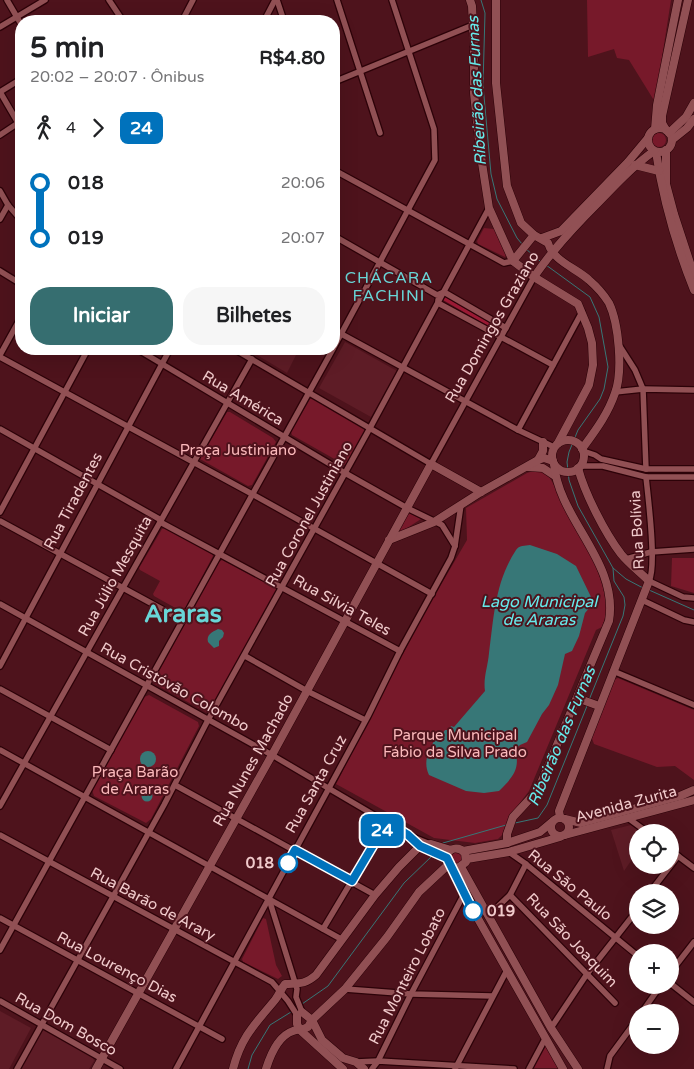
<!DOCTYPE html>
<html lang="pt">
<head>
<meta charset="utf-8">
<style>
	:root { --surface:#fff; --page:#f6f6f6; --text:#202124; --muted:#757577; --accent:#366e70 }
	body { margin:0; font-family:"Varela Round",sans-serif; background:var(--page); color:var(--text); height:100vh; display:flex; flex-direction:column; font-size:19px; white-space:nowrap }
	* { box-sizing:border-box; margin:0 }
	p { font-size:16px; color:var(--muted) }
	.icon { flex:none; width:28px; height:28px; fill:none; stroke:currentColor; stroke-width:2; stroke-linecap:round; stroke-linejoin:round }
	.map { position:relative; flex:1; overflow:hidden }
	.details { position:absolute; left:15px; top:15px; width:325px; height:340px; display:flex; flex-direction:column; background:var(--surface); border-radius:20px; box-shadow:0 5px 20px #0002 }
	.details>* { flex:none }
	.badge { padding:0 10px; border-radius:8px; font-size:18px; line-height:32px }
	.tools { position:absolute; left:629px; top:824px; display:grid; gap:10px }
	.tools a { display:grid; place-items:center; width:50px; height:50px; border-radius:50%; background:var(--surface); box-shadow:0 5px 20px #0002; font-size:25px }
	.map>.badge { position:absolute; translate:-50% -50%; box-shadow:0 0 0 2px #fff }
	.legs { display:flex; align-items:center; gap:8px; height:55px; padding:0 15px; font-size:16px }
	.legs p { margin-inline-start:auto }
	.head { display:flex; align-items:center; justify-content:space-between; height:85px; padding:0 15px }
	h1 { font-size:28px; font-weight:700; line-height:38px }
	.action { display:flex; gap:10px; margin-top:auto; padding:10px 15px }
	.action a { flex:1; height:58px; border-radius:20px; background:var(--accent); color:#fff; font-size:20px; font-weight:700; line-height:58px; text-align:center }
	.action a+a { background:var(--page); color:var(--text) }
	ul { padding:0 15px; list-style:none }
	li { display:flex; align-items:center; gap:18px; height:55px; font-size:19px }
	li i { display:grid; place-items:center; width:8px; height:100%; margin:0 6px; background:currentColor }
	li i::after { content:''; width:12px; height:12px; margin:-6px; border:4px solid; border-radius:50%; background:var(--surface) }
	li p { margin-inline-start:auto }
	li:first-child i { background:linear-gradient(#0000 50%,currentColor 0) }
	li:last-child i { background:linear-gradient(currentColor 50%,#0000 0) }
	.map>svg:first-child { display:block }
	.built { fill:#5e1c26 }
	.green { fill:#77192a }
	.forest { fill:#9a1934 }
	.water { fill:#377777 }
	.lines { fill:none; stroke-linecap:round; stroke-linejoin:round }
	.stream { stroke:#377777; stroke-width:1 }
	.street-casing { stroke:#2c0208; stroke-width:8 }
	.secondary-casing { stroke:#2c0208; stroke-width:9 }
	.street { stroke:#915054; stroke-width:5.5 }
	.secondary { stroke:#915054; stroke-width:8 }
	.line-1-casing { stroke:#fff; stroke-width:11 }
	.line-1 { stroke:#0072bc; stroke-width:8 }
	.stop-1-dot { fill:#fff; stroke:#0072bc; stroke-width:2.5 }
	.labels { text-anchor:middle; stroke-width:4; stroke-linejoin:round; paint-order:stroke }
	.street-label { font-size:15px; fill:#f1cbcc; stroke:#4e131c }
	.park-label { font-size:15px; fill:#fbb9bb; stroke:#4e131c }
	.stop-label { font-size:15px; font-weight:bold; fill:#f1cbcc; stroke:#4e131c; text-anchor:end }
	.water-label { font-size:16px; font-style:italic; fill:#66eaeb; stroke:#4e131c }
	.neighbourhood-label { font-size:16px; letter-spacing:1px; fill:#69d6d7; stroke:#4e131c }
	.town-label { font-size:25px; font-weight:bold; fill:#69d6d7; stroke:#4e131c }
</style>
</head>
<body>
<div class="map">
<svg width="694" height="1069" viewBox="0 0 694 1069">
	<rect width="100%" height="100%" fill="#4e131c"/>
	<g class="built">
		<polygon points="345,342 397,371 371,417 319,388"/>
		<polygon points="247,349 299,349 287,373"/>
		<polygon points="631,825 642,832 638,832 637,852 624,871 611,830"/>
		<polygon points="0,1011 31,1028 9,1069 0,1069"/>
		<polygon points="43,1030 93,1057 94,1061 89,1069 21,1069"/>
	</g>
	<g class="green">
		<polygon points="587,0 671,0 655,102 629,60 617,58 614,49 588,57"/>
		<circle cx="659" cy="140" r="7"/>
		<polygon points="484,228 494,229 507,254 505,257 478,244 477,241"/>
		<polygon points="313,398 364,428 365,431 347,464 345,465 292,435 291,432 310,399"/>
		<polygon points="227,412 230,412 273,438 276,442 252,485 248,486 200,459"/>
		<path d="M536,470L546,472L550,478C568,512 603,567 606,604C607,612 605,619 602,627L596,630L529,791L509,817L502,835L498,839L475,843L434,838L336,784L421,619L467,540L466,508L527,473Z"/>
		<polygon points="409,513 421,519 401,532 399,531"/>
		<polygon points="165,528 212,554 213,556 186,607 179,610 154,596 153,594 160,581 140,570 139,568 162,529"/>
		<polygon points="672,558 694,558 694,593 671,586"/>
		<polygon points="222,560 276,588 277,591 210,710 206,712 155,684 154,680 219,562"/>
		<polygon points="618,678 694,710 694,780 675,766 657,767 594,744 591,736 613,680"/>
		<polygon points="149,695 198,722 199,726 151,819 146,823 94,796 92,790 144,697"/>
		<circle cx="457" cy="858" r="6"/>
		<polygon points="263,918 266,919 276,965 282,976 278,979 243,962 242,959"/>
		<polygon points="544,1043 558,1068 531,1068"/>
	</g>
	<polygon class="forest" points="445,297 502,330 500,333 443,300"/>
	<g class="water">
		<path d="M530,545L557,554L576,566L592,599L591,606L585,613L579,636L572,651L565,654L558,685L549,705L542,714L527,742L520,745L515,750C521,769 512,778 499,791L484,793L466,791L429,775C423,762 428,753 434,741L440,738V734L443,733L445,730H449L451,726L454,727L485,691C483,678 488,666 489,653C494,616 495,582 516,550C519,545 525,546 530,545Z"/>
		<path d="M218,629L222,630L224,633L223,637L219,641V646L214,648L208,642C206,635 212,632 218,629Z"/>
		<circle cx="148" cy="759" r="8"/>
		<circle cx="147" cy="796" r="5.5"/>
	</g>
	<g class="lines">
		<g class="stream">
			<polyline points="481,0 485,13 483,85 491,174 497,199 517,238 522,244"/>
			<polyline points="526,249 540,261"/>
			<polyline points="546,265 590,297 599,317 608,367 604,389 600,399 578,430 569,452 567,462 569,480 578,506 613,568 614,581 624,597 625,605 623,616 589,700"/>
			<polyline points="613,568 626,579 643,588"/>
			<polyline points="649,590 694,610"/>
			<polyline points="515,823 538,818 547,805 587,706"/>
			<polyline points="443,843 506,825"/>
			<polyline points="302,1004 328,986 404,883 432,856"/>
			<polyline points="248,1069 252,1055 270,1025 291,1012"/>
		</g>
		<defs>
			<g id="street">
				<polyline points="7,0 21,24"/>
				<polyline points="109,0 123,21"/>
				<polyline points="277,0 284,21"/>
				<polyline points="337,0 380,133"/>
				<polyline points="182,21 193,0"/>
				<polyline points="264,21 275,0"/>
				<polyline points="0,27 45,0"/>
				<polyline points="334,82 473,25"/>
				<polyline points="0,92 21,128"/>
				<polyline points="0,92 21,79"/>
				<polyline points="0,135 18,123"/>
				<polyline points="334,170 504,263 513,261"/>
				<polyline points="0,191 8,205 21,220"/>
				<polyline points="0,219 8,205"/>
				<polyline points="334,236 437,295 444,292 506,328"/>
				<polyline points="0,271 21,284"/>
				<polyline points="438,300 438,303 553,365"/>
				<polyline points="334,330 518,430 554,447"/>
				<polyline points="619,345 635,370 643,389 646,469"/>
				<polyline points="334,347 435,160 434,129 392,0"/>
				<polyline points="137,349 345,473 407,508 442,525 455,546"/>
				<polyline points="234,349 431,464 534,277"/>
				<polyline points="0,355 21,317"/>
				<polyline points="0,357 252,494 432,594"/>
				<polyline points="615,392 643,389 694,390"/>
				<polyline points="0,429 161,520"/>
				<polyline points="518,430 582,312"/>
				<polyline points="583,451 595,455 601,459 646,469 694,469"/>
				<polyline points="580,466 603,466 646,477 694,477"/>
				<path d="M646,477C648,497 657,566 649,581L683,597L694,598"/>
				<polyline points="0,512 88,349"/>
				<polyline points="0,521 182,620"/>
				<polyline points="160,522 400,651"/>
				<polyline points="626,559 651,552 694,549"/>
				<polyline points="642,600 684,620 694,622"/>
				<polyline points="0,604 272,755 408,835 430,844"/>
				<polyline points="245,656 307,691 365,720"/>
				<polyline points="0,666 170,349"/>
				<polyline points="613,671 694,705"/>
				<polyline points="0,689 111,750"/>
				<polyline points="0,750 341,939"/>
				<polyline points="175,785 375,895"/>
				<polyline points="0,806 252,359"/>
				<polyline points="628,818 647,832"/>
				<polyline points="0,835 272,982 288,1001 297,1015"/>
				<polyline points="670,850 694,868"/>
				<polyline points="509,852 526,864 638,956"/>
				<polyline points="650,892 678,856"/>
				<polyline points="510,895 615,1003"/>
				<polyline points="269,899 297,989 296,997 302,1012"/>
				<polyline points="488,916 510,895 526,864"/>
				<polyline points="0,918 222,1039"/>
				<polyline points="323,929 387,822"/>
				<polyline points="0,950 333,349"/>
				<polyline points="670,973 694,942"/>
				<polyline points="670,983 694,1002"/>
				<polyline points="345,989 411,994 492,996"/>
				<polyline points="0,1001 120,1069"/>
				<polyline points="642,1012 661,985"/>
				<polyline points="551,1028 587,974 638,909"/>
				<polyline points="356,1062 378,1061 514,1069"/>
				<polyline points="17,1069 164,805 208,720 370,428 489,208"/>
				<polyline points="176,1069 329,788 368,716 400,651 451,558 455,546 461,505"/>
				<polyline points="372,1069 378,1061 411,994 464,894"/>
				<polyline points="455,1069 507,970"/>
				<polyline points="529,1069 545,1039"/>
				<polyline points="607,1069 610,1056 638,1018"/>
			</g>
			<g id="secondary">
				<polyline points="470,0 472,6 474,47 474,93 480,150 489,208 513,261 534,277 578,304 588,328 592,343 593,365 589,385 558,443"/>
				<path d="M496,0V83L507,186L521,223L534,235L548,243C553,261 576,268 589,280C596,286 604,295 609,303C619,324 623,372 615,393C608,414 595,431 582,449"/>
				<circle cx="660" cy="140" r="12"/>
				<polyline points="655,129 657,105 678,0"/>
				<polyline points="666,130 662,123 662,116 688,0"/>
				<polyline points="669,133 686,117 694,103"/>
				<polyline points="672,140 687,128 694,119"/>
				<polyline points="666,150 666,184 674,214 694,275"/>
				<path d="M656,152C663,200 676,245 694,290"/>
				<polyline points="635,165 659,171"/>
				<polyline points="542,238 561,231 628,162 648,138"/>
				<polyline points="513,261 534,235"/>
				<path d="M534,277C553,249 574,227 597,204C615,185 633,166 654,151"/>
				<circle cx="568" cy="456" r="16"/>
				<polyline points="538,460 543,451 543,442"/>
				<polyline points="528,467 543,468 555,476"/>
				<polyline points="389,540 434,522 481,492 538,460 544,458 553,461"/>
				<polyline points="577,698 599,706"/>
				<path d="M560,817L559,811L649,581C640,572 629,564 621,554C605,533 585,494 578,468"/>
				<circle cx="560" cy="827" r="9"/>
				<polyline points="565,819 581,823 680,796 694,790"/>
				<polyline points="565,835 694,800"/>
				<path d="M507,843V834L513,817L538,790L609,621C619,562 559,520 554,464"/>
				<polyline points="420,846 447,858"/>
				<polyline points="463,851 507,843 540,832 552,822"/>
				<polyline points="467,859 509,852 560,837"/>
				<path d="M452,866L458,868L466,862L465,853C460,847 448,846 447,857C447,860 461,888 464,894L563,1069"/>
				<polyline points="461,867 551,1028 578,1069"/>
				<polyline points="302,1012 312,1020 322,1040 343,1058 356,1062 364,1069"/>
				<polyline points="297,1015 297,1024 300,1030 343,1069"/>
				<polyline points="96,1069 272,755 431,464 481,492"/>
				<path d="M233,1069C241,1037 255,1024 275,1000C279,995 281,989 285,984C300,983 304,985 316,975L375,895L399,867L420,846L431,844L451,850"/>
				<path d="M266,1069C270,1056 278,1036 293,1031C298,1029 303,1030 308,1027L312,1020L345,989L387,937L419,892L449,864"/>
			</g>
		</defs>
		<use href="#street" class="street-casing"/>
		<use href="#secondary" class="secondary-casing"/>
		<use href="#street" class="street"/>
		<use href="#secondary" class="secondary"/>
	</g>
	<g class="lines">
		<defs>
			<polyline id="line-1" points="288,863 295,850 352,881 387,822 408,835 420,846 447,858 473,911"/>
		</defs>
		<use href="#line-1" class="line-1-casing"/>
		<use href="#line-1" class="line-1"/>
	</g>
	<g class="stop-1-dot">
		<circle cx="288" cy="863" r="9"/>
		<circle cx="473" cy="911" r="9"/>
	</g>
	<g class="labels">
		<g class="street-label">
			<text transform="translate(492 327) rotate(-60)" y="5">Rua Domingos Graziano</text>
			<text transform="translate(243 398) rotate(31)" y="5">Rua América</text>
			<text transform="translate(73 501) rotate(-62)" y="5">Rua Tiradentes</text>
			<text transform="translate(309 514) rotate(-61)" y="5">Rua Coronel Justiniano</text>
			<text transform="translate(637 530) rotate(-93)" y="5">Rua Bolívia</text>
			<text transform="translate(115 576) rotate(-61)" y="5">Rua Júlio Mesquita</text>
			<text transform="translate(342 605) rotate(29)" y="5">Rua Silvia Teles</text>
			<text transform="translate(175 687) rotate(29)" y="5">Rua Cristóvão Colombo</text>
			<text transform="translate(253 760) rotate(-61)" y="5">Rua Nunes Machado</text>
			<text transform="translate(316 784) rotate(-61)" y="5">Rua Santa Cruz</text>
			<text transform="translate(626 804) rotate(-15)" y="5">Avenida Zurita</text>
			<text transform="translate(570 885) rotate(39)" y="5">Rua São Paulo</text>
			<text transform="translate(153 904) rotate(28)" y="5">Rua Barão de Arary</text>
			<text transform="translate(572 940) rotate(46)" y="5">Rua São Joaquim</text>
			<text transform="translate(117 967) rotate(28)" y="5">Rua Lourenço Dias</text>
			<text transform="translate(407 976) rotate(-63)" y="5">Rua Monteiro Lobato</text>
			<text transform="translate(66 1024) rotate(29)" y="5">Rua Dom Bosco</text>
		</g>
		<g class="park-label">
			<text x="238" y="455">Praça Justiniano</text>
			<text x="455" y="740">Parque Municipal<tspan x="455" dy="17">Fábio da Silva Prado</tspan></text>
			<text x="135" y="777">Praça Barão<tspan x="135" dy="17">de Araras</tspan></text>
		</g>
		<g class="stop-label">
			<text x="274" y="868">018</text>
			<text x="487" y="916" text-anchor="start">019</text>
		</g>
		<g class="water-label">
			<text transform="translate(476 91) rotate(-93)" y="6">Ribeirão das Furnas</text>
			<text x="539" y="607">Lago Municipal<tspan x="539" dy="18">de Araras</tspan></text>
			<text transform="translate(561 736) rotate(-67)" y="6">Ribeirão das Furnas</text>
		</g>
		<g class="neighbourhood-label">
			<text x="389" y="283">CHÁCARA<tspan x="389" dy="18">FACHINI</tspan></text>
		</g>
		<g class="town-label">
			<text x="183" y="622">Araras</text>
		</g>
	</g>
</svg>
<div class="tools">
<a><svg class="icon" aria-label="locate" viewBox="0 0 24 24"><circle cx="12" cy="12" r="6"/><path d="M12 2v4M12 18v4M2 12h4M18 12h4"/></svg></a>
<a><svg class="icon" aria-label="layers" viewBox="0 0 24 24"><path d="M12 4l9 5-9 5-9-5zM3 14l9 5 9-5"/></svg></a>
<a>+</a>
<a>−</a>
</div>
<b class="badge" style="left:382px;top:830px;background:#0072bc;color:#fff">24</b>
<section class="details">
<div class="head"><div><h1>5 min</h1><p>20:02 – 20:07 · Ônibus</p></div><b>R$4.80</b></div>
<div class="legs"><svg class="icon" aria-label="walk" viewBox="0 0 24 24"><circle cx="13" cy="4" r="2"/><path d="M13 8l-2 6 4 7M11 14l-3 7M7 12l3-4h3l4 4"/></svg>4<svg class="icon" aria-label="forward" viewBox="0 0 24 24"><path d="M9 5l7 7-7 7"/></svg><b class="badge" style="background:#0072bc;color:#fff">24</b></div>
<ul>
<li><i style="color:#0072bc"></i><b>018</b><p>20:06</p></li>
<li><i style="color:#0072bc"></i><b>019</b><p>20:07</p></li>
</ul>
<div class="action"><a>Iniciar</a><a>Bilhetes</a></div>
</section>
</div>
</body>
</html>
